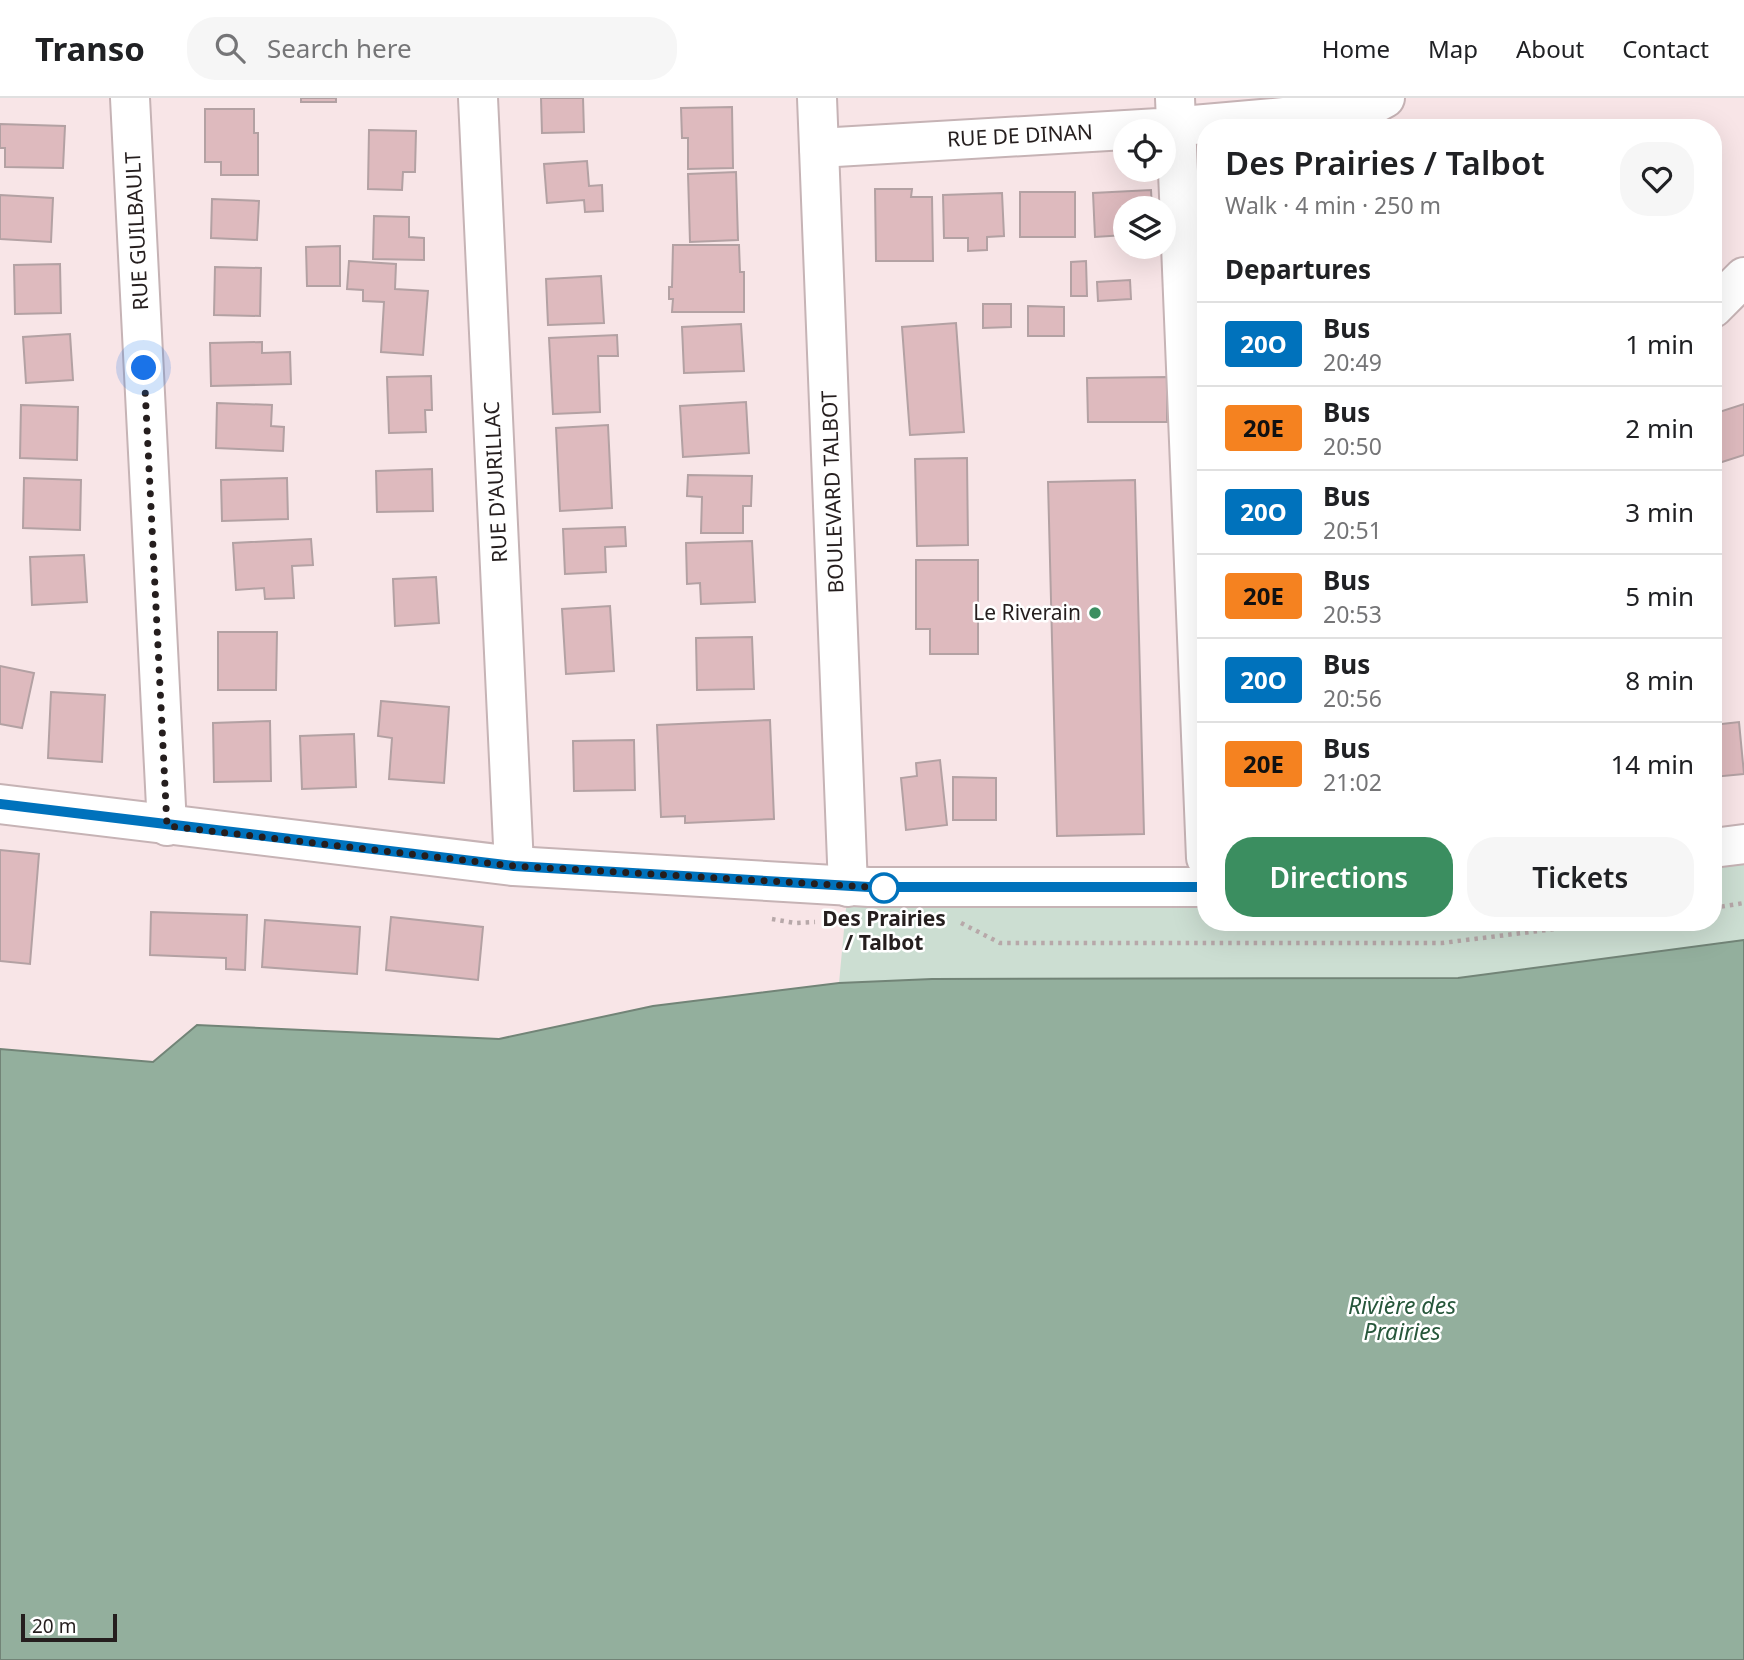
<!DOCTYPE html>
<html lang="en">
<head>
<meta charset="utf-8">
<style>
	:root { --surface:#fff; --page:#f6f6f6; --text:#202124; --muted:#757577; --line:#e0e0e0; --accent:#3b8e60 }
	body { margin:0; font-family:"Noto Sans",sans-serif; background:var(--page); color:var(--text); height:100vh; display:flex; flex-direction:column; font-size:26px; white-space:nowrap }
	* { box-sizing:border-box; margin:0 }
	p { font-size:23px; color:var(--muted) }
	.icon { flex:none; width:38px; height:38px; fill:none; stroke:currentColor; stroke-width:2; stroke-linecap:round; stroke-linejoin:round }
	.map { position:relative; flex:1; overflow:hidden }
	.side { position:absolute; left:1197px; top:21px; width:525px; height:812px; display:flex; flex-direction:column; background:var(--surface); border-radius:28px; box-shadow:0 7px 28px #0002 }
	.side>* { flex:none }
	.badge { padding:0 14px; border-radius:5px; font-size:24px; line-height:46px }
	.fabs { position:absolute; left:1113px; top:21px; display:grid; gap:14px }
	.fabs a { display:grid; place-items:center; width:63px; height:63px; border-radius:50%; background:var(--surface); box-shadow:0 7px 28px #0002; font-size:35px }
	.scale { position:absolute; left:21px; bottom:18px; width:96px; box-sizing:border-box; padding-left:7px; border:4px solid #251e1e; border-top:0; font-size:19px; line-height:24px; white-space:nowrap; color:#251e1e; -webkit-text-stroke:5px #fff; paint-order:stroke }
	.you { position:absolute; width:35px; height:35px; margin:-18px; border:5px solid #fff; border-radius:50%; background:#1a73e8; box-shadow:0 0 0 10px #1a73e833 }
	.map>.badge { position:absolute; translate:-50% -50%; box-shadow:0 0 0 4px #fff }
	h2 { padding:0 28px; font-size:26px; line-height:63px }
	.round { display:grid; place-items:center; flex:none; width:74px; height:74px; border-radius:28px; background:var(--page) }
	.headline { display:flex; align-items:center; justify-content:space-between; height:119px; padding:0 28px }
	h1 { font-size:33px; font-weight:600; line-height:52px }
	.button { display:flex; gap:14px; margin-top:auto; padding:14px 28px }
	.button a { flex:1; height:80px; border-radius:28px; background:var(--accent); color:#fff; font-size:28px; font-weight:600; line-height:80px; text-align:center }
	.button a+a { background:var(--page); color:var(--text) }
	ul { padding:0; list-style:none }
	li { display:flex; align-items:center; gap:21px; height:84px; padding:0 28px; border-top:2px solid var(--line) }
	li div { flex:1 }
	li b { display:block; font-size:26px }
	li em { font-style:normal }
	li .badge { min-width:77px; font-weight:700; text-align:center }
	header { display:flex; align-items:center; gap:42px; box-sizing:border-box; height:98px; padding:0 35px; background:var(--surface); border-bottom:2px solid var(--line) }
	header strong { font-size:33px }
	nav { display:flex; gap:38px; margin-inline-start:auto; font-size:24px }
	.search { width:490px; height:63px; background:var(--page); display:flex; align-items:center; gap:18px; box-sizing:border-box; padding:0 24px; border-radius:28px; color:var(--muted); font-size:26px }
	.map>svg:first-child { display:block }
	.green { fill:#ccded2 }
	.water { fill:#93af9d; stroke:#728477; stroke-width:2 }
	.building { fill:#debabe; stroke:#b3a1a3; stroke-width:2 }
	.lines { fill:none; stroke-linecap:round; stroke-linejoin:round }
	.minor-casing { stroke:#c6b3b5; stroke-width:42 }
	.path { stroke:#b7a8a9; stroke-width:4.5; stroke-dasharray:3.5 5; stroke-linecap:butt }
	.minor { stroke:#fff; stroke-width:38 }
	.line-casing { stroke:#fff; stroke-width:16 }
	.line { stroke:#0072bc; stroke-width:10 }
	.walk { stroke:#251e1e; stroke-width:7; stroke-dasharray:0 12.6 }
	.poi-dot { fill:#3b8e60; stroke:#fff; stroke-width:2.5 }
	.stop-dot { fill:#fff; stroke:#0072bc; stroke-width:3.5 }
	.labels { text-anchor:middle; stroke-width:5; stroke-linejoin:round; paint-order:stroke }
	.street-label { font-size:21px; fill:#251e1e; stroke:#fff }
	.poi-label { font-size:21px; fill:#251e1e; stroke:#fff; text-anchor:end }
	.stop-label { font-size:21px; font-weight:bold; fill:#251e1e; stroke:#fff }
	.water-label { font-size:23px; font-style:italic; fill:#27573b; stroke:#fff }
</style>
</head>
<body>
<header>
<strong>Transo</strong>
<div class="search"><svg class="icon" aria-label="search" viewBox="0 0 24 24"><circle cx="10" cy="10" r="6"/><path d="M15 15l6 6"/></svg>Search here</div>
<nav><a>Home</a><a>Map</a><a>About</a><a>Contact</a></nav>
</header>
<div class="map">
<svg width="1744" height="1562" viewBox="0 0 1744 1562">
	<rect width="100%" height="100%" fill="#f8e5e7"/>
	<polygon class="green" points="1744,746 1744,842 1458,880 932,881 839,885 848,789 1206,789 1206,824 1713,824 1713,750"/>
	<polygon class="water" points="1744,842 1744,1562 0,1562 0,951 153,964 197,927 499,941 653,908 839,885 932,881 1458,880"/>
	<g class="building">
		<rect x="301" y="0" width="35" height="4"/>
		<polygon points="541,0 583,0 584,34 542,35"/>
		<polygon points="732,9 733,70 688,71 688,40 682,40 681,10"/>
		<polygon points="205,11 254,11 254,35 258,35 258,77 221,77 221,64 205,64"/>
		<polygon points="0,26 65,28 63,70 5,69 5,50 0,50"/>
		<polygon points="369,32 416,33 415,74 403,74 402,92 368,91"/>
		<polygon points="587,63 589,88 602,87 603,113 585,114 584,102 547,105 544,66"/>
		<polygon points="736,74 738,142 690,144 688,76"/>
		<polygon points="875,91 912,91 911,99 932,99 933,163 876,163"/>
		<polygon points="1151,92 1152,110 1125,110 1125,137 1095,139 1093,95"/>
		<rect x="1020" y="94" width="55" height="45"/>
		<polygon points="1002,95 1004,138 987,139 987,152 968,153 968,140 944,140 943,97"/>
		<polygon points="0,97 53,100 51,144 0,141"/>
		<polygon points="212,101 259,103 257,142 211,140"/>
		<polygon points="374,118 409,119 409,139 424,140 424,162 373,161"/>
		<polygon points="673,147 739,147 740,174 744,174 744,214 672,214 673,201 669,201 669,189 672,189"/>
		<polygon points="340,148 340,188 307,188 306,149"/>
		<polygon points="349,163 396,166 395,191 428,193 423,257 381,254 384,204 363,203 363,192 347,191"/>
		<polygon points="1086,163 1087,198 1071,198 1071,164"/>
		<polygon points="60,166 61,215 15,216 14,167"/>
		<polygon points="215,169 261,170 260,218 214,217"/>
		<polygon points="601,178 604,225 548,227 546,181"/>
		<polygon points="1130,182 1131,201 1098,203 1097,184"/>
		<polygon points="983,206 1011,206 1011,229 983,230"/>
		<polygon points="1028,208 1064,209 1064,238 1028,238"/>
		<polygon points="956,225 964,334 910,337 902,229"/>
		<polygon points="741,226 744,273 684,275 682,229"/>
		<polygon points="70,236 73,282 26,285 23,239"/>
		<polygon points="617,237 618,258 598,258 600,314 553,316 549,240"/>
		<polygon points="262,244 262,255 290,254 291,286 211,288 210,245"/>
		<polygon points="431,278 432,312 425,312 426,334 389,335 387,279"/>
		<polygon points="1167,279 1167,324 1088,324 1087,280"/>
		<polygon points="746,304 749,355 683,359 680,308"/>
		<polygon points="217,305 272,307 271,328 284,329 283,353 216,350"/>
		<polygon points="1744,306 1744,357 1719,365 1713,349 1713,316"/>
		<polygon points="21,307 78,309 77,362 20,360"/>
		<polygon points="608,327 612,410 560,413 556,330"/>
		<polygon points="967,360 968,447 917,448 915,361"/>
		<polygon points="432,371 433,413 377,414 376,373"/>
		<polygon points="688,377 752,378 751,408 743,408 743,435 701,435 702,399 687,398"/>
		<polygon points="24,380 81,382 80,432 23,430"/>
		<polygon points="287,380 288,421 222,423 221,382"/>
		<polygon points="1135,382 1144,736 1057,738 1048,384"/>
		<polygon points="625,429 626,448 605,449 606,474 565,476 563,431"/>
		<polygon points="311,441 313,467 292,468 294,500 265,501 264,490 236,492 233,445"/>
		<polygon points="752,443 755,504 701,506 700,485 687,486 686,445"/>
		<polygon points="84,457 87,504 32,507 30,459"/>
		<polygon points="916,462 978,462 978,556 930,556 930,531 916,531"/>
		<polygon points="436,479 439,525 395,528 393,481"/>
		<polygon points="610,508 614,573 566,576 562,511"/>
		<polygon points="218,534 277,534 276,592 218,592"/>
		<polygon points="752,539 754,591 697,592 696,540"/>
		<polygon points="0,568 34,575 22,630 0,626"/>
		<polygon points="51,594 105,597 102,664 48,660"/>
		<polygon points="381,603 449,609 444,685 389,681 392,640 378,638"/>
		<polygon points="770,622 774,721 685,725 685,718 661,719 657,627"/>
		<polygon points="270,623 271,683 214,684 213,625"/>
		<polygon points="1739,624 1744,676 1713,679 1713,627"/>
		<polygon points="354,636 356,689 302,691 300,638"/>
		<polygon points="634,642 635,692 574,693 573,643"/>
		<polygon points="940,662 947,727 906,732 901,680 917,678 916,665"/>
		<polygon points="953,679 996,680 996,722 953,722"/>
		<polygon points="0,752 39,756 30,866 0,863"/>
		<polygon points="151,814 247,817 245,872 226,871 226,860 150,857"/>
		<polygon points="391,819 483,829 478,882 386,872"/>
		<polygon points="265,822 360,829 357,876 262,869"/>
	</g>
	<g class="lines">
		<defs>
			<g id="minor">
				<polyline points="130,0 167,728"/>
				<polyline points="478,0 514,768"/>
				<polyline points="817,0 848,789"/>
				<polyline points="1175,0 1206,760"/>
				<polyline points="819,50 1159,30 1363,12 1385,0"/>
				<polyline points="1713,210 1744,179"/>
				<polyline points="0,706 514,768 869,789 1206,789"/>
				<polyline points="1713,750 1744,746"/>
			</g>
		</defs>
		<use href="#minor" class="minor-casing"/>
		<g class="path">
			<polyline points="1713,810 1744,805"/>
			<polyline points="772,821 795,825 815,824"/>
			<polyline points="961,825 1000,845 1442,845 1611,824"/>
		</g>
		<use href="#minor" class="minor"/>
	</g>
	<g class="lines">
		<defs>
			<polyline id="line" points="0,706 514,768 869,789 1206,789"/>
		</defs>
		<use href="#line" class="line-casing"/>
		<use href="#line" class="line"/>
		<polyline class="walk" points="144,270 167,728 514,768 888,790 884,790"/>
	</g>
	<circle class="poi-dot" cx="1095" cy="515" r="7"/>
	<circle class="stop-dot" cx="884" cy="790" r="14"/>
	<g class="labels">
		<g class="street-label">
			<text transform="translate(1020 38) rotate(-3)" y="7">RUE DE DINAN</text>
			<text transform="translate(137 133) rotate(-93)" y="7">RUE GUILBAULT</text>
			<text transform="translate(496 384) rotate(-93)" y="7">RUE D'AURILLAC</text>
			<text transform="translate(833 394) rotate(-92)" y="7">BOULEVARD TALBOT</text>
		</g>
		<g class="poi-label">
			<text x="1081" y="522">Le Riverain</text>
		</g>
		<g class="stop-label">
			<text x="884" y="828">Des Prairies<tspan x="884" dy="24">/ Talbot</tspan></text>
		</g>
		<g class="water-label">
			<text x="1402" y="1216">Rivière des<tspan x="1402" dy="26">Prairies</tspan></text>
		</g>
	</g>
</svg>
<div class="fabs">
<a><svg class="icon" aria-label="locate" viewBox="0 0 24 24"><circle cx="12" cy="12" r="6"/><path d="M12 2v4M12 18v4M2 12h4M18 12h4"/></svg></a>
<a><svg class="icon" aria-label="layers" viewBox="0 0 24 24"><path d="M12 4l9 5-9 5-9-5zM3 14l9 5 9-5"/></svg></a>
</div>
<div class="scale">20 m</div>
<div class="you" style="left:144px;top:270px"></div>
<section class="side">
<div class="headline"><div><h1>Des Prairies / Talbot</h1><p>Walk · 4 min · 250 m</p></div><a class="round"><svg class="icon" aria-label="heart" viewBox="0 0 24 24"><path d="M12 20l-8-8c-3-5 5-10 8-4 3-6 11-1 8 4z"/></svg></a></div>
<h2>Departures</h2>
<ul>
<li><span class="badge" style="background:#0072bc;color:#fff">20O</span><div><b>Bus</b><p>20:49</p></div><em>1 min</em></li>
<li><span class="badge" style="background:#f58220;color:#111">20E</span><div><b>Bus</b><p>20:50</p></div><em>2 min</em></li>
<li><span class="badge" style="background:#0072bc;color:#fff">20O</span><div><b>Bus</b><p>20:51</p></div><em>3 min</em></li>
<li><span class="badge" style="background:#f58220;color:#111">20E</span><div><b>Bus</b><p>20:53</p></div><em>5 min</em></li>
<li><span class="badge" style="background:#0072bc;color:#fff">20O</span><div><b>Bus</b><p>20:56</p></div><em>8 min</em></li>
<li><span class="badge" style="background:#f58220;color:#111">20E</span><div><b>Bus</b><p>21:02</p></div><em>14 min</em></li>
</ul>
<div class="button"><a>Directions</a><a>Tickets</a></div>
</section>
</div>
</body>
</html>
